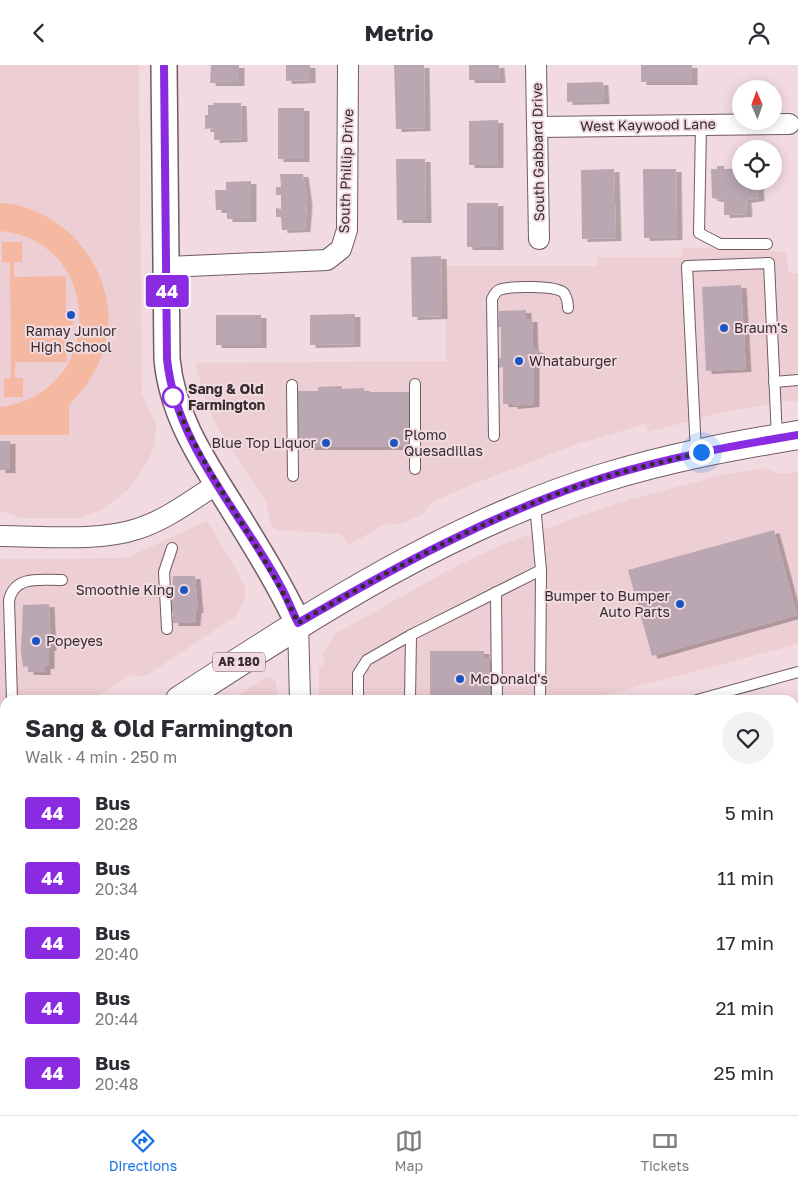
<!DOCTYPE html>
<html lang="en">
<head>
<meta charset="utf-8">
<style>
	:root { --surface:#fff; --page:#f2f2f3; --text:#2b2b33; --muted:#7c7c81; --line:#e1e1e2; --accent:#1a73e8 }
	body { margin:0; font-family:"Golos Text",sans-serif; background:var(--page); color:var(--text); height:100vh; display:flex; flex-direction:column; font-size:19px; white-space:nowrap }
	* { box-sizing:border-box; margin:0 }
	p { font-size:16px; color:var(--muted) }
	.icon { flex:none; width:28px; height:28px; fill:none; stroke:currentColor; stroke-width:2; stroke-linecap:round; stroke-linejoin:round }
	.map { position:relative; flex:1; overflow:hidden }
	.drawer { position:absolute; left:0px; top:630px; width:799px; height:420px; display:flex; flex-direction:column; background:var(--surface); border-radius:15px 15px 0 0; box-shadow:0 2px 12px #0003 }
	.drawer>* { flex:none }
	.badge { padding:0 10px; border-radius:4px; font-size:18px; line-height:32px }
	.needle { width:32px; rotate:358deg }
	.fabs { position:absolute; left:732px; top:15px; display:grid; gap:10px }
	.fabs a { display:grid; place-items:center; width:50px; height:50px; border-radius:50%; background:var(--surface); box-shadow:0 2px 12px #0003; font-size:25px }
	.you { position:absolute; width:25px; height:25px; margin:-12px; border:4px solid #fff; border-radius:50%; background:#1a73e8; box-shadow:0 0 0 8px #1a73e833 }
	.map>.badge { position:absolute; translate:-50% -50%; box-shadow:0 0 0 2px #fff }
	.round { display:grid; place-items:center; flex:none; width:52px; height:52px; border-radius:26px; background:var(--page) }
	.headline { display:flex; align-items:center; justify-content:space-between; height:85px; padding:0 25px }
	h1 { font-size:24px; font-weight:700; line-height:38px }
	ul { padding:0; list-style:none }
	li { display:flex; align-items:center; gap:15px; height:65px; padding:0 25px }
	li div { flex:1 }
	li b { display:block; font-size:19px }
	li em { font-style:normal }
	li .badge { min-width:55px; font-weight:700; text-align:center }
	header { display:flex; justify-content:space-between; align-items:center; height:65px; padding:0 25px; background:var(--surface); font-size:22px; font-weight:700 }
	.menu { display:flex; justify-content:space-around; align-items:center; height:70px; border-top:1px solid var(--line); background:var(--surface); font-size:14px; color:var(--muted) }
	.menu a { display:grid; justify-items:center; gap:2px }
	.menu .on { color:var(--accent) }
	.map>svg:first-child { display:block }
	.built { fill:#eeced5 }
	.green { fill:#f4b9a0 }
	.building { fill:#baa7b2; filter:url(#shadow) }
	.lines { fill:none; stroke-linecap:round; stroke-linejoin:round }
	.service-casing { stroke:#705c61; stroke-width:12 }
	.minor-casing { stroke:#705c61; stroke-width:22 }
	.tertiary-casing { stroke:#705c61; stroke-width:28 }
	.primary-casing { stroke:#705c61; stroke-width:30 }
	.service { stroke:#fff; stroke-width:10 }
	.minor { stroke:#fff; stroke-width:20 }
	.tertiary { stroke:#fff; stroke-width:25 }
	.primary { stroke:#fff; stroke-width:28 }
	.line-casing { stroke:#fff; stroke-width:11 }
	.line { stroke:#8a2be2; stroke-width:8 }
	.walk { stroke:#352c2e; stroke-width:5; stroke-dasharray:0 9 }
	.poi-dot { fill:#1a55c1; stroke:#f2dbe0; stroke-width:2 }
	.stop-dot { fill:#fff; stroke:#8a2be2; stroke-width:2.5 }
	.labels { text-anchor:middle; stroke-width:4; stroke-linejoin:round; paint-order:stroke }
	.shield { fill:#f2dbe0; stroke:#6e6063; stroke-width:1 }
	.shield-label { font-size:12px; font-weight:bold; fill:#352c2e }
	.street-label { font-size:14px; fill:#352c2e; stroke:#f2dbe0 }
	.poi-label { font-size:14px; fill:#352c2e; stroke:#f2dbe0; text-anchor:start }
	.stop-label { font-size:14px; font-weight:bold; fill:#352c2e; stroke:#f2dbe0; text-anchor:start }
</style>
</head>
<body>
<header><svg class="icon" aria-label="back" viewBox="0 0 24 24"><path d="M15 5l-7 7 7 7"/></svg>Metrio<svg class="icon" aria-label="person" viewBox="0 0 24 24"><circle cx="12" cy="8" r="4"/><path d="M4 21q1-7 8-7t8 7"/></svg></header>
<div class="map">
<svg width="798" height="1050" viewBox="0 0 798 1050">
	<defs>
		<filter id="shadow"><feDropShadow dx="5.5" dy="3" stdDeviation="0" flood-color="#0004"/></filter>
	</defs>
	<rect width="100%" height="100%" fill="#f2dbe0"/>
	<g class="built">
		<polygon points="0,0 139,0 142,329 156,360 155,373 153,384 147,397 129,424 102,445 79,453 21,453 0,446"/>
		<polygon points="683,182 787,187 788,208 798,208 798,337 790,336 724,347 648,367 646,359 577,379 471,420 439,434 430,439 424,448 404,458 384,460 348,480 344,473 338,469 278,465 271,461 266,437 216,360 204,331 196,298 446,296 446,201 597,201 597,192 682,192"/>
		<polygon points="765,403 778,409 798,407 798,579 586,635 319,635 319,601 324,600 323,589 335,569 456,501 503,479 614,439 725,409"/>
		<polygon points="207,456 238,508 245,523 245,534 236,551 149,609 143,611 131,610 91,635 5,635 5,690 0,693 0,494 126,493"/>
		<polygon points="266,612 272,613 276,616 278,635 231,635"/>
		<polygon points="5,783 5,1045 157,1045 157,1050 0,1050 0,787"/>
	</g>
	<g class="green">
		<path d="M0,138C65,141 118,207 107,271C102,299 88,321 69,340V370H0V342C107,329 105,176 0,166Z"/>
		<polygon points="2,177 22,177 22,197 14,197 14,212 66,211 66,247 73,247 73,260 66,261 67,297 15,297 15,313 23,313 23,332 4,332 4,314 11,313 10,198 2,197"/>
	</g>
	<g class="building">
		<polygon points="211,0 239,0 239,18 210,18"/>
		<polygon points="286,0 310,0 310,15 286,16"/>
		<polygon points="394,0 424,0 425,63 396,64"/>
		<polygon points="469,0 499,0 500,15 469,15"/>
		<rect x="641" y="0" width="51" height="17"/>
		<polygon points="603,17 604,36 567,37 567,18"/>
		<polygon points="213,38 241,38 242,74 214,75 214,63 205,64 205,50 208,50 208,40 214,40"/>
		<rect x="278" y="43" width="26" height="51"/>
		<polygon points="498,55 498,100 469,100 469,56"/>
		<polygon points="396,94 425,94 426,155 397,155"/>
		<polygon points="717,101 724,101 724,104 741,103 741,116 758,116 759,133 746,135 747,149 724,150 724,135 712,133 711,104 717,104"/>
		<polygon points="614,104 616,173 582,174 581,105"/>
		<polygon points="643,104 676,104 677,172 644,173"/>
		<polygon points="280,109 303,109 307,137 305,164 282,165 281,152 276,152 276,143 281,144 281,130 276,130 276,122 281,122"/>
		<polygon points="251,116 251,154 227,154 227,145 216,145 215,125 226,125 226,117"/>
		<rect x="467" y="138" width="31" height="44"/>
		<polygon points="441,191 442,251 412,252 411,192"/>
		<polygon points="741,220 746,304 706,306 702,222"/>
		<polygon points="526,245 526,254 532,254 533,284 540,286 540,299 534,299 534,339 512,341 512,339 503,339 503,302 498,303 498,293 501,293 501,262 497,262 497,256 499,256 499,246"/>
		<polygon points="355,249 355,279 310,280 310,250"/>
		<rect x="216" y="250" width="45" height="30"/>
		<polygon points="342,321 342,324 364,323 364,327 409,327 409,382 298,382 298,326 318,326 318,322"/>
		<rect x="0" y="376" width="10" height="29"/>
		<polygon points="774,465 797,550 652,591 628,505"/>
		<polygon points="173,511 195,511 198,545 196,545 195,558 173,558 173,547 171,547"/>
		<polygon points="49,539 51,583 49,583 49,601 45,601 45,607 28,607 28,601 23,602 21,586 23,540"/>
		<polygon points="430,586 484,586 484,593 490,593 490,635 430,635"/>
		<rect x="794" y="668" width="4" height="86"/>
		<polygon points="0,850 5,856 5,905 0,908"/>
		<rect x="794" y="851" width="4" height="15"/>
		<rect x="794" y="881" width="4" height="18"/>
		<polygon points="5,1023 5,1045 122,1045 124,1050 0,1050 0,1025"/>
		<rect x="397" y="1045" width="48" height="5"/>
	</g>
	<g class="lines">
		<defs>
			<g id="service">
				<polyline points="701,60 699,168 720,179 767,179"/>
				<polyline points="774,317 798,315"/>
				<polyline points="415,319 415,404"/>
				<polyline points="292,320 293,411"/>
				<path d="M494,371L492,234C494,230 495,227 499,225C509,221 556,220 564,228C567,233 568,238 568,243"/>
				<polyline points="696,388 687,201 769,198 777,373"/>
				<polyline points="535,439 541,505 540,635"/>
				<polyline points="496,527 497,635"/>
				<polyline points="167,564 164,507 172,483"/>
				<path d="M12,635L9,535C15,510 40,515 62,515"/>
				<polyline points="358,635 358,609 367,595 411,570 541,505"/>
				<polyline points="410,635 411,570"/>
				<polyline points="697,635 798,607"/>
				<polyline points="0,781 5,792"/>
				<polyline points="794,789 798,789"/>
				<polyline points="0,921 5,918"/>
				<polyline points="0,991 5,989"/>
				<polyline points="794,1039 798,1039"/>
				<polyline points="141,1045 142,1050"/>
				<polyline points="491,1045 491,1050"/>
				<polyline points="605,1045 605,1050"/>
			</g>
			<g id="minor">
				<polyline points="536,0 539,174"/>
				<polyline points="538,62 789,59"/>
				<polyline points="167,202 327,195 341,184 347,165 348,0"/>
				<path d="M0,471C42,471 98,477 137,464C166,455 192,435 217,419"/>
				<polyline points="298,558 300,635"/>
				<polyline points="305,1045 305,1050"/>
			</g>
			<path id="tertiary" d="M164,0L167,294C172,349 201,393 230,439C254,478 278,516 298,558"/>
			<g id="primary">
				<path d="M180,635C313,549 449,460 603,413C667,393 732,381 798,370"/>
				<polyline points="0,751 5,748"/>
			</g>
		</defs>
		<use href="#service" class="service-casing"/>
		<use href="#minor" class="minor-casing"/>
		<use href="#tertiary" class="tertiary-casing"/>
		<use href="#primary" class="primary-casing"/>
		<use href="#service" class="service"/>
		<use href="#minor" class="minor"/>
		<use href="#tertiary" class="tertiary"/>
		<use href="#primary" class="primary"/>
	</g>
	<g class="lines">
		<defs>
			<path id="line" d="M164,0L167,294C176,381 240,446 280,520C287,532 292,546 298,558C395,502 494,448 602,413C665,393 732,381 798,370"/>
		</defs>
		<use href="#line" class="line-casing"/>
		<use href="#line" class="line"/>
		<path class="walk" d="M173,332C205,412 262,480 298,558C395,502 494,448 602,413C634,403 668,396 701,387"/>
	</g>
	<g class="poi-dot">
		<circle cx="71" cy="250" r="5"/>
		<circle cx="724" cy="263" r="5"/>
		<circle cx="519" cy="296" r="5"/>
		<circle cx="326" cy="378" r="5"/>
		<circle cx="394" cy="378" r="5"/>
		<circle cx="184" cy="525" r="5"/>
		<circle cx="680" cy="539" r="5"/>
		<circle cx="36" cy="576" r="5"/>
		<circle cx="460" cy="614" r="5"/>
	</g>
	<circle class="stop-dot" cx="173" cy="332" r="10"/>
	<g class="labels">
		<rect class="shield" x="213" y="587.5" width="52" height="19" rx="4"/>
		<g class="shield-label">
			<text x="239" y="601">AR 180</text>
		</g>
		<g class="street-label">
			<text transform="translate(648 60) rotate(-1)" y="5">West Kaywood Lane</text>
			<text transform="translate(538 87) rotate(-91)" y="5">South Gabbard Drive</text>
			<text transform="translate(346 106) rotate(-88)" y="5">South Phillip Drive</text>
		</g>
		<g class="poi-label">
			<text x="734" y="268">Braum's</text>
			<text x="71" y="271" text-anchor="middle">Ramay Junior<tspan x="71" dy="16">High School</tspan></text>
			<text x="529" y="301">Whataburger</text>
			<text x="404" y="375">Plomo<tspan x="404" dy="16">Quesadillas</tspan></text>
			<text x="316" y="383" text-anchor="end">Blue Top Liquor</text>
			<text x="174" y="530" text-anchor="end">Smoothie King</text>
			<text x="670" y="536" text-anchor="end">Bumper to Bumper<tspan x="670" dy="16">Auto Parts</tspan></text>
			<text x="46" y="581">Popeyes</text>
			<text x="470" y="619">McDonald's</text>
		</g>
		<g class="stop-label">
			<text x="188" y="329">Sang &amp; Old<tspan x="188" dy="16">Farmington</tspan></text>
		</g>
	</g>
</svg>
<div class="fabs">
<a><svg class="needle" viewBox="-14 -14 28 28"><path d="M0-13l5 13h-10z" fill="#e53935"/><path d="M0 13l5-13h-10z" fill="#7c7c81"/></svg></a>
<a><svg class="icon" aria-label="locate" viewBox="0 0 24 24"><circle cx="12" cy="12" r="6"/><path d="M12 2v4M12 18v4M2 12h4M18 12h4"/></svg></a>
</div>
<div class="you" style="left:701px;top:387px"></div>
<b class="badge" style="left:167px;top:226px;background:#8a2be2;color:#fff">44</b>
<section class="drawer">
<div class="headline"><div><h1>Sang &amp; Old Farmington</h1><p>Walk · 4 min · 250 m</p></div><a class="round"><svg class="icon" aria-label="heart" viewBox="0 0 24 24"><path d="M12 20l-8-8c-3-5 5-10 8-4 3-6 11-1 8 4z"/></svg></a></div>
<ul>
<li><span class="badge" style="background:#8a2be2;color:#fff">44</span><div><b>Bus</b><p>20:28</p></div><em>5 min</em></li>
<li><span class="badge" style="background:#8a2be2;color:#fff">44</span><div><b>Bus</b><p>20:34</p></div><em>11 min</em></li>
<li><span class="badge" style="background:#8a2be2;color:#fff">44</span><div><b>Bus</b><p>20:40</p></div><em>17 min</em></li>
<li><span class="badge" style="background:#8a2be2;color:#fff">44</span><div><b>Bus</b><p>20:44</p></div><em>21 min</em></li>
<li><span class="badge" style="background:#8a2be2;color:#fff">44</span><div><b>Bus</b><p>20:48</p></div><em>25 min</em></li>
</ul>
</section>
</div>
<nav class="menu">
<a class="on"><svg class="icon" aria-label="directions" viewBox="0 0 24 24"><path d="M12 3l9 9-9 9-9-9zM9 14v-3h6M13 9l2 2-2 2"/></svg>Directions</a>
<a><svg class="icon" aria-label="map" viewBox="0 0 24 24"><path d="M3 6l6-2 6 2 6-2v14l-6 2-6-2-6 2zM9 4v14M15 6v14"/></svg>Map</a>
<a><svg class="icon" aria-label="tickets" viewBox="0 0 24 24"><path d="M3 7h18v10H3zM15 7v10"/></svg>Tickets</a>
</nav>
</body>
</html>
